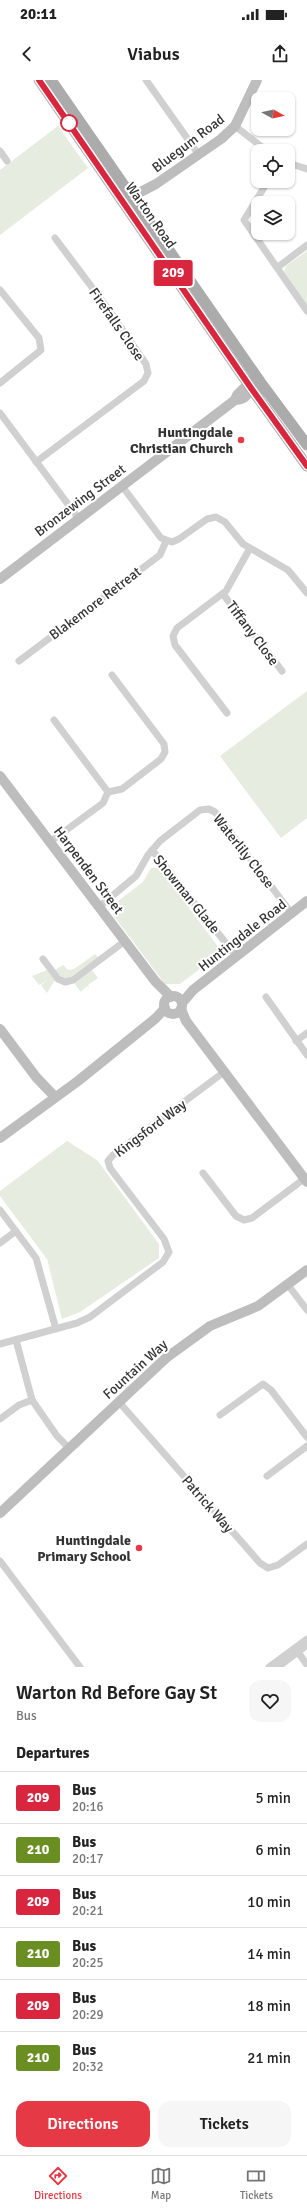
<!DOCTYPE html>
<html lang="en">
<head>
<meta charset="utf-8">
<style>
	:root { --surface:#fff; --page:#f6f6f6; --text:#222; --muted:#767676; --line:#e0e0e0; --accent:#e63946 }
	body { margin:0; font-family:Signika,sans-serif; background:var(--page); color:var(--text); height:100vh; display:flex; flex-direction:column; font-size:15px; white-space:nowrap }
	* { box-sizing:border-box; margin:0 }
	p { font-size:13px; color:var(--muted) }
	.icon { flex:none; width:22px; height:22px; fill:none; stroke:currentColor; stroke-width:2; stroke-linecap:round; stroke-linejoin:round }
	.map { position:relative; height:1587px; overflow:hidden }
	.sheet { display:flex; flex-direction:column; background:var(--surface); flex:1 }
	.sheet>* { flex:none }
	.badge { padding:0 8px; border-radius:3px; font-size:14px; line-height:26px }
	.needle { width:26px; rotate:98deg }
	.buttons { position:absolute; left:251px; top:12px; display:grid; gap:8px }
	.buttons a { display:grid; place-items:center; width:44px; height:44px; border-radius:8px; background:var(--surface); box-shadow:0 1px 3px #0004; font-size:20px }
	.map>.badge { position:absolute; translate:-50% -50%; box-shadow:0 0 0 2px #fff }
	h2 { padding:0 16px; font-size:15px; line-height:36px }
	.round { display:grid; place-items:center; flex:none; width:42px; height:42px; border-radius:12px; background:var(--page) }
	.head { display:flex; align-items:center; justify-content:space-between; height:68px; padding:0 16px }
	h1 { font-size:19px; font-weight:600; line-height:30px }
	.cta { display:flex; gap:8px; margin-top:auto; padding:8px 16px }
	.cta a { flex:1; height:46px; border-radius:12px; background:var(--accent); color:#fff; font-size:16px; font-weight:600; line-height:46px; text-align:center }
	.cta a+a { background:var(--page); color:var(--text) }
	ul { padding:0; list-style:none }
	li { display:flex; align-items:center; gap:12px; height:52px; padding:0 16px; border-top:1px solid var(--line) }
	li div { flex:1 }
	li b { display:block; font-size:15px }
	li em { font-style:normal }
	li .badge { min-width:44px; font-weight:700; text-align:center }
	.status { display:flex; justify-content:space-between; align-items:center; height:28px; padding:0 20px; background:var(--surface); direction:ltr }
	.status svg { height:11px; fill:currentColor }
	header { display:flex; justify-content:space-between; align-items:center; height:52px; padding:0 16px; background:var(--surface); font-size:18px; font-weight:600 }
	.tabs { display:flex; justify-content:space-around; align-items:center; height:56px; border-top:1px solid var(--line); background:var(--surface); font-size:11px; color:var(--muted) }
	.tabs a { display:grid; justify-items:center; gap:2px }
	.tabs .selected { color:var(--accent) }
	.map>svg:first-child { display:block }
	.green { fill:#e6ecdf }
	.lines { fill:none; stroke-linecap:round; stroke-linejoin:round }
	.street { stroke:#d0d0d0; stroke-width:7 }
	.secondary { stroke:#bdbdbd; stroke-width:10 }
	.primary { stroke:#ababab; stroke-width:11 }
	.line-casing { stroke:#fff; stroke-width:9 }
	.line { stroke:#d7263d; stroke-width:6 }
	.stop-dot { fill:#fff; stroke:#d7263d; stroke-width:2 }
	.poi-dot { fill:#e63946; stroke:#fff; stroke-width:1.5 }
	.labels { text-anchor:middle; stroke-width:4; stroke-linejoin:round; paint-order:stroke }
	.street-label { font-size:14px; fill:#333; stroke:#fff }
	.poi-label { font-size:14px; font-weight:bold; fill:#333; stroke:#fff; text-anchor:end }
</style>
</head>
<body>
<div class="status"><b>20:11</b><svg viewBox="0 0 49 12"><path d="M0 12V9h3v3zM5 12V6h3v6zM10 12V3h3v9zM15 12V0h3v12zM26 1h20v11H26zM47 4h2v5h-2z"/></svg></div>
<header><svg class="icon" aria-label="back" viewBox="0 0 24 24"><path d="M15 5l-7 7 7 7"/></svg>Viabus<svg class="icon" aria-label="share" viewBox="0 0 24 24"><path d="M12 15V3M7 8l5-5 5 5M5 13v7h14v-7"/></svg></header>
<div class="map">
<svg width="307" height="1587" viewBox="0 0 307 1587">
	<rect width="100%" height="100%" fill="#fff"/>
	<g class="green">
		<polygon points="58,46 88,88 0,155 0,90"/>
		<polygon points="307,171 307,226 284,191 286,186"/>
		<polygon points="307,611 307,738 281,758 220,676"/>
		<polygon points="151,788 159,788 222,872 180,904 165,904 113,835 113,825 143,802"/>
		<polygon points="95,874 98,877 68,899 61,898 55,890 63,885 68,890 74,889"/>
		<polygon points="47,890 55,900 47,913 41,905 49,899 39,905 32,896"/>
		<polygon points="92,890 98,898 88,905 89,908 87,906 81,912 74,903"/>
		<polygon points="67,1061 97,1080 159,1164 159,1178 80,1232 62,1239 47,1179 0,1116 0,1111"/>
	</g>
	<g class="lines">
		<g class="street">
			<polyline points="146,0 199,75"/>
			<polyline points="235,46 267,71"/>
			<polyline points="0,71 7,81"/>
			<polyline points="288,83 307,89"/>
			<polyline points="268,101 244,140 307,231"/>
			<polyline points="278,187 307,165"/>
			<polyline points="0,210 39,258 41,270 0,303"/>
			<polyline points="0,333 79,439"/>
			<polyline points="36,382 144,301 148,293 146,284 106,226 55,158"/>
			<polyline points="122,406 161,458 172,462 179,459 207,439 216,437 225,442 243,464 288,490 307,513"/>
			<polyline points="223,514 282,591"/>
			<polyline points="19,581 160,475 166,461"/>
			<polyline points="227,633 175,565 173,556 177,548 226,511 250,468"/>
			<polyline points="54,640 108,712"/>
			<polyline points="50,762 103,723 108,712 122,709 161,679 165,672 164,664 112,595"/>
			<polyline points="152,770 237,877"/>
			<polyline points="99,827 136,796 148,775 160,761 200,730 209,729 215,732 292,834"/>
			<polyline points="43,879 58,899 65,902 73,900 125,861"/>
			<polyline points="266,917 307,975"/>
			<polyline points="296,961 307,953"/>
			<polyline points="203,1093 236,1136 244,1140 252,1138 304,1099"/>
			<polyline points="0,1130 36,1178 56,1249"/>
			<polyline points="0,1163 16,1151"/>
			<polyline points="288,1205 307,1230"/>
			<polyline points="16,1260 32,1320 57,1356 70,1369"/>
			<polyline points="0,1264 77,1243 90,1237 163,1182 169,1172 164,1159 110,1088 108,1081 113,1075 224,992"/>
			<polyline points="119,1322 260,1483 268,1488 278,1485 307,1464"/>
			<polyline points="220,1335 263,1304 271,1310 307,1357"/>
			<polyline points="0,1339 19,1325 32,1320"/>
			<polyline points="267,1396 307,1366"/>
			<polyline points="0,1481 80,1587"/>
			<polyline points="296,1569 307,1585"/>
			<polyline points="269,1587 307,1559"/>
			<polyline points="278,1587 307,1565"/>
		</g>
		<g class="secondary">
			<polyline points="125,120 156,104 221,59 235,46 257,0"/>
			<polyline points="235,320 237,315 244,308 261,308 267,312"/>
			<path d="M0,499L235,320C247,320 250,312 251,301"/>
			<polyline points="0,696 155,901 171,917"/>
			<circle cx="173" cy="925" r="9"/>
			<polyline points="182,923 193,910 307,821"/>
			<polyline points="181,929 186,941 307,1102"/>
			<polyline points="0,949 36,997 55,1017"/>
			<polyline points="0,1058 78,1001 156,938 165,928"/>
			<polyline points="0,1433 166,1278 210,1246 258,1226 307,1190"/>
		</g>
		<g class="primary">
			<polyline points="39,0 251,308 307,386"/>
			<polyline points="51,0 261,303 307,365"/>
		</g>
	</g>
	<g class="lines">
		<defs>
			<polyline id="line" points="39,0 251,308 307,386"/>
		</defs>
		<use href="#line" class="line-casing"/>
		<use href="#line" class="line"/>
	</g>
	<circle class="stop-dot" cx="69" cy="43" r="8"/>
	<g class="poi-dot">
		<circle cx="241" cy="360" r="4"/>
		<circle cx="139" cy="1468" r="4"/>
	</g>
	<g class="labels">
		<g class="street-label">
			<text transform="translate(188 63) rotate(-37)" y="5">Bluegum Road</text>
			<text transform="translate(151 135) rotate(55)" y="5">Warton Road</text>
			<text transform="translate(117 244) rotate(55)" y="5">Firefalls Close</text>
			<text transform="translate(80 420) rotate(-37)" y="5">Bronzewing Street</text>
			<text transform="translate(95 523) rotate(-37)" y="5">Blakemore Retreat</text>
			<text transform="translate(253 553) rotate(53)" y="5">Tiffany Close</text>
			<text transform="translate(244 771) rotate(52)" y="5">Waterlily Close</text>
			<text transform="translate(89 790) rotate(53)" y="5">Harpenden Street</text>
			<text transform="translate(187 814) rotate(51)" y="5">Showman Glade</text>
			<text transform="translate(242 855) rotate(-38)" y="5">Huntingdale Road</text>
			<text transform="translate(150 1048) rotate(-37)" y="5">Kingsford Way</text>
			<text transform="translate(135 1289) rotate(-42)" y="5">Fountain Way</text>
			<text transform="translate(208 1424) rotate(49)" y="5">Patrick Way</text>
		</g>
		<g class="poi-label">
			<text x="233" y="357">Huntingdale<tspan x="233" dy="16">Christian Church</tspan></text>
			<text x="131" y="1465">Huntingdale<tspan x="131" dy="16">Primary School</tspan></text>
		</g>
	</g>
</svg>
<div class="buttons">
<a><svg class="needle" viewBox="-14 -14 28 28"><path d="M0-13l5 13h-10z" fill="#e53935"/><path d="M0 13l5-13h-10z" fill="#767676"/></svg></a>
<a><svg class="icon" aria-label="locate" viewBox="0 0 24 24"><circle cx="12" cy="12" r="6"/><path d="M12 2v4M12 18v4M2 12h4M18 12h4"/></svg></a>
<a><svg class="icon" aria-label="layers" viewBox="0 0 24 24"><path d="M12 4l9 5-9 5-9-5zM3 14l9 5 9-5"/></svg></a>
</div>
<b class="badge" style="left:173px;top:193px;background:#d7263d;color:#fff">209</b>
</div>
<section class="sheet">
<div class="head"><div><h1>Warton Rd Before Gay St</h1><p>Bus</p></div><a class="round"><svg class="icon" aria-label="heart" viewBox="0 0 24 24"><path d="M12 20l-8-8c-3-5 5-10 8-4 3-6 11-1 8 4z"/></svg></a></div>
<h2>Departures</h2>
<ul>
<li><span class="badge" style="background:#d7263d;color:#fff">209</span><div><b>Bus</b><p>20:16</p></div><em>5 min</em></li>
<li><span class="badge" style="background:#6b8e23;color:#fff">210</span><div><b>Bus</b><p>20:17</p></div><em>6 min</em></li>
<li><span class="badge" style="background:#d7263d;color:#fff">209</span><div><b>Bus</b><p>20:21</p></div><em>10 min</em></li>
<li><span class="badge" style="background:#6b8e23;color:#fff">210</span><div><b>Bus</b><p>20:25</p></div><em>14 min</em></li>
<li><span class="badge" style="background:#d7263d;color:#fff">209</span><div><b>Bus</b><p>20:29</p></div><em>18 min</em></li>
<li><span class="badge" style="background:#6b8e23;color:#fff">210</span><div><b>Bus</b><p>20:32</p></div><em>21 min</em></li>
</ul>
<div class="cta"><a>Directions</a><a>Tickets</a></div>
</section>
<nav class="tabs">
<a class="selected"><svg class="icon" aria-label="directions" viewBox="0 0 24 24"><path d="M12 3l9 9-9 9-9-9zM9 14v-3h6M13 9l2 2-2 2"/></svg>Directions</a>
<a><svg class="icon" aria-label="map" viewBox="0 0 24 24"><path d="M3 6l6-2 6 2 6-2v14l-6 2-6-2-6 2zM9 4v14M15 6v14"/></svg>Map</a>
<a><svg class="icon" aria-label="tickets" viewBox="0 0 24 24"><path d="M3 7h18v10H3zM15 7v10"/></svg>Tickets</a>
</nav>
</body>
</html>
